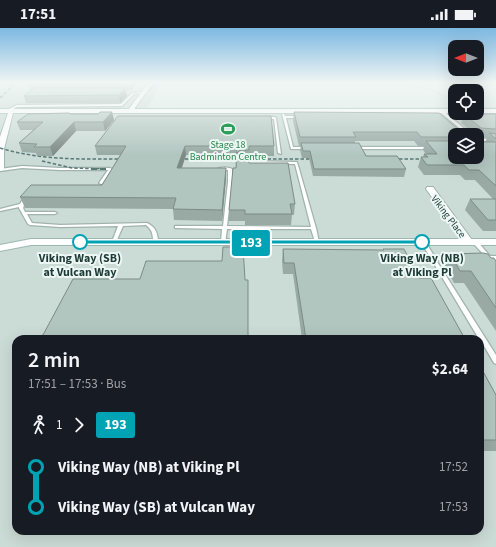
<!DOCTYPE html>
<html lang="en">
<head>
<meta charset="utf-8">
<style>
	:root { --surface:#171b24; --page:#20242c; --text:#f1f3f6; --muted:#9ea1a6 }
	body { margin:0; font-family:"Source Sans 3",sans-serif; background:var(--page); color:var(--text); height:100vh; display:flex; flex-direction:column; font-size:15px; white-space:nowrap }
	* { box-sizing:border-box; margin:0 }
	p { font-size:13px; color:var(--muted) }
	.icon { flex:none; width:22px; height:22px; fill:none; stroke:currentColor; stroke-width:2; stroke-linecap:round; stroke-linejoin:round }
	.map { position:relative; flex:1; overflow:hidden }
	.drawer { position:absolute; left:12px; top:307px; width:472px; height:200px; display:flex; flex-direction:column; background:var(--surface); border-radius:12px; box-shadow:0 4px 16px #0002 }
	.drawer>* { flex:none }
	.badge { padding:0 8px; border-radius:3px; font-size:14px; line-height:26px }
	.needle { width:26px; rotate:270deg }
	.fabs { position:absolute; left:448px; top:12px; display:grid; gap:8px }
	.fabs a { display:grid; place-items:center; width:36px; height:36px; border-radius:8px; background:var(--surface); box-shadow:0 4px 16px #0002; font-size:20px }
	.map>.badge { position:absolute; translate:-50% -50%; box-shadow:0 0 0 2px #fff }
	.legs { display:flex; align-items:center; gap:6px; height:44px; padding:0 16px; font-size:13px }
	.legs p { margin-inline-start:auto }
	.overview { display:flex; align-items:center; justify-content:space-between; height:68px; padding:0 16px }
	h1 { font-size:22px; font-weight:600; line-height:30px }
	ul { padding:0 16px; list-style:none }
	li { display:flex; align-items:center; gap:14px; height:40px; font-size:15px }
	li i { display:grid; place-items:center; width:6px; height:100%; margin:0 5px; background:currentColor }
	li i::after { content:''; width:10px; height:10px; margin:-5px; border:3px solid; border-radius:50%; background:var(--surface) }
	li p { margin-inline-start:auto }
	li:first-child i { background:linear-gradient(#0000 50%,currentColor 0) }
	li:last-child i { background:linear-gradient(currentColor 50%,#0000 0) }
	.status { display:flex; justify-content:space-between; align-items:center; height:28px; padding:0 20px; background:var(--surface); direction:ltr }
	.status svg { height:11px; fill:currentColor }
	.map>svg:first-child { display:block }
	.built { fill:#cbdbd5; fill-rule:evenodd }
	.lines { fill:none; stroke-linecap:round; stroke-linejoin:round }
	.stream { stroke:#7ebed7; stroke-width:1.5 }
	.lane-casing { stroke:#a0b3ae; stroke-width:2.5 }
	.street-casing { stroke:#a0b3ae; stroke-width:2 }
	.secondary-casing { stroke:#9bb8b1; stroke-width:2 }
	.path { stroke:#79b2a7; stroke-width:1; stroke-dasharray:1 1.5; stroke-linecap:butt }
	.lane { fill:#fff; fill-rule:evenodd }
	.street { fill:#fff; fill-rule:evenodd }
	.secondary { fill:#fff; fill-rule:evenodd }
	.rail-far1 { stroke:#577873; stroke-width:1.5; stroke-dasharray:3.5 2; stroke-linecap:butt }
	.rail { stroke:#577873; stroke-width:2; stroke-dasharray:6 3; stroke-linecap:butt }
	.wall { fill:#99aaa5 }
	.shaded-wall { fill:#7d8b86 }
	.building { fill:#b2c6c0; stroke:#7d8b86 }
	.line-1 { fill:#00a3b4; stroke:#fff }
	.stop-1-dot { fill:#fff; stroke:#00a3b4; stroke-width:2 }
	.labels { text-anchor:middle; stroke-width:4; stroke-linejoin:round; paint-order:stroke }
	.far-leisure-label { font-size:10px; fill:#27864d; stroke:#edf7f3 }
	.far-street-label { font-size:10px; fill:#1d3b37; stroke:#edf7f3 }
	.stop-label { font-size:12px; font-weight:bold; fill:#1d3b37; stroke:#edf7f3 }
</style>
</head>
<body>
<div class="status"><b>17:51</b><svg viewBox="0 0 49 12"><path d="M0 12V9h3v3zM5 12V6h3v6zM10 12V3h3v9zM15 12V0h3v12zM26 1h20v11H26zM47 4h2v5h-2z"/></svg></div>
<div class="map">
<svg width="496" height="519" viewBox="0 0 496 519">
	<rect width="100%" height="100%" fill="#ddebe6"/>
	<path class="built" d="M0,54H163L147,80L455,79V85H477V79H496V519H0ZM455,107H477V129H455ZM16,311H480V503H16Z"/>
	<g class="lines">
		<polyline class="stream" points="150,63 156,54"/>
		<defs>
			<g id="lane">
				<polygon points="144,64 145,65 134,66 122,78 17,79 7,84 5,83 17,77 121,76 132,65"/>
				<polygon points="440,82 442,82 472,107 468,107 440,84"/>
				<polygon points="282,86 284,86 285,88 302,88 301,90 286,90 293,119 309,119 309,121 291,121"/>
				<polygon points="264,89 275,89 276,90 281,126 278,125 274,91 265,91"/>
				<polygon points="477,110 496,112 496,114 477,112"/>
				<polygon points="353,119 430,119 432,120 430,121 353,121"/>
				<path d="M242,133L297,134L316,200L319,214V215H315V214L311,201H227L225,215L223,216L221,215L222,201L175,200V198H223L228,154V142H218L217,141C220,139 229,139 232,141V154L227,198L311,199L295,136L243,135L241,134Z"/>
				<polygon points="22,138 60,140 110,140 112,141 102,156 101,156 99,155 108,142 60,142 22,140 0,143 0,141"/>
				<path d="M24,169H25L27,170L23,180L25,184H55L57,185L55,186H27L32,195L60,197L147,195C156,199 158,206 158,215V216H154C152,208 154,203 146,197L123,198L116,214L114,215L112,214L118,198L60,199L30,197L28,196L19,180V179L0,183V181L20,176Z"/>
				<polygon points="421,213 425,213 434,228 456,228 459,230 456,232 436,232 496,327 496,336 494,335 480,311 479,311 421,214"/>
				<polygon points="473,213 477,213 490,228 496,228 496,232 493,232 496,235 496,240 494,239 488,232 482,231 481,230 482,229 485,228 473,215"/>
			</g>
			<g id="street">
				<polygon points="149,54 154,54 132,84 128,84 128,82"/>
				<polygon points="427,159 433,159 472,212 474,214 472,216 466,216 426,161"/>
			</g>
			<g id="secondary">
				<polygon points="0,81 455,81 455,85 13,85 4,121 4,141 0,143 0,109 8,85 0,85"/>
				<rect x="477" y="81" width="19" height="4"/>
				<polygon points="31,211 496,211 496,217 31,217 0,223 0,217"/>
			</g>
		</defs>
		<use href="#lane" class="lane-casing"/>
		<use href="#street" class="street-casing"/>
		<use href="#secondary" class="secondary-casing"/>
		<polyline class="path" points="404,54 407,57 431,62 455,73"/>
		<use href="#lane" class="lane"/>
		<use href="#street" class="street"/>
		<use href="#secondary" class="secondary"/>
		<g class="rail-far1">
			<polyline points="0,70 17,54"/>
			<path d="M0,120C43,133 86,131 130,131"/>
			<polyline points="174,131 320,131"/>
			<polyline points="388,131 432,131"/>
			<polyline points="42,133 72,140 107,141"/>
		</g>
		<polyline class="rail" points="91,141 107,141"/>
	</g>
	<g class="wall">
		<polygon points="29,54 138,54 131,62 126,63 127,68 120,75 26,75 24,68 30,63 28,56"/>
		<polygon points="112,84 114,92 105,103 76,103 53,128 37,128 36,125 22,124 19,115 33,102 20,102 17,94 71,86 98,86"/>
		<polygon points="294,84 455,107 455,129 485,114 487,110 478,109 477,107 476,107 461,95 464,86 496,86 496,203 483,203 465,182 470,171 493,171 475,152 465,152 460,147 424,147 418,139 421,129 423,129 424,126 426,126 423,122 424,118 418,118 414,113 355,113 355,115 366,128 406,141 404,149 313,148 309,130 302,130 300,122 301,118 299,118 293,93"/>
		<polygon points="95,118 274,118 274,128 249,128 249,135 295,176 294,187 292,187 291,197 245,197 245,193 229,193 229,182 236,140 236,128 186,127 182,140 226,150 222,193 174,192 173,181 25,180 20,169 102,157 121,127 97,127"/>
		<polygon points="283,221 383,222 383,221 419,250 465,311 302,311 293,246 283,246 282,233"/>
		<polygon points="450,226 491,230 496,233 496,303 464,255 454,255 445,238"/>
		<polygon points="480,338 496,367 496,423 480,423"/>
	</g>
	<g class="shaded-wall">
		<polygon points="131,54 138,54 131,62 130,56"/>
		<polygon points="125,60 127,68 120,75 119,67"/>
		<polygon points="112,84 114,92 105,103 103,94"/>
		<polygon points="74,94 76,103 53,128 50,119"/>
		<polygon points="185,118 186,127 178,150 177,140"/>
		<polygon points="226,140 226,150 222,193 222,182"/>
	</g>
	<g class="building">
		<polygon points="29,54 131,54 130,56 28,56"/>
		<polygon points="34,60 125,60 119,67 24,68"/>
		<polygon points="100,84 112,84 103,94 74,94 50,119 34,119 37,116 19,115 43,94 17,94 28,86 69,85 71,86 98,86"/>
		<polygon points="294,84 439,85 465,107 455,107 455,109 421,109 417,104 353,104 356,109 300,109"/>
		<polygon points="464,86 496,86 496,101 481,100"/>
		<polygon points="118,88 271,88 274,118 249,118 249,122 240,122 237,125 241,127 249,127 249,135 288,135 295,176 290,176 292,186 245,186 245,182 229,182 233,140 236,140 237,118 185,118 177,140 226,140 222,182 173,181 176,170 20,169 31,157 102,157 126,118 95,118"/>
		<polygon points="489,105 496,106 496,111"/>
		<polygon points="426,113 455,113 455,129 477,129 477,114 496,114 496,158 479,142 469,142 464,137 427,137 421,129 428,129 424,126 437,126"/>
		<polygon points="301,115 359,115 366,128 397,128 406,141 314,141 310,123 303,123"/>
		<polygon points="470,171 496,171 496,192 488,192"/>
		<polygon points="223,219 243,219 245,252 248,252 248,311 29,311 43,307 73,251 140,251 146,233 222,233"/>
		<polygon points="283,221 384,222 383,221 404,221 419,250 431,250 465,311 306,311 294,235 284,235"/>
		<polygon points="483,225 488,226 491,230 494,230 496,233 496,280 471,243 460,243 450,226"/>
		<polygon points="480,338 496,367 496,412 480,412"/>
	</g>
	<linearGradient id="sky" x2="0" y2="1"><stop stop-color="#7db8e1"/><stop offset="0.43" stop-color="#f0f6f4"/><stop offset="1" stop-color="#f0f6f4" stop-opacity="0"/></linearGradient>
	<rect width="496" height="127" fill="url(#sky)"/>
	<polygon class="line-1" points="80,212 422,212 425,214 422,216 78,216 78,213"/>
	<defs>
		<symbol id="stadium-bare" viewBox="-9 -9 18 18"><path d="M0-5a6.5 5 0 1 0 0 10a6.5 5 0 1 0 0-10ZM-3.5-1.8h7v3.6h-7Z" fill="#2e9e5b" stroke="#edf7f3" stroke-width="2.5" paint-order="stroke"/></symbol>
	</defs>
	<g fill-rule="evenodd">
		<use href="#stadium-bare" x="218" y="91" width="20" height="20"/>
	</g>
	<g class="stop-1-dot">
		<circle cx="80" cy="214" r="7"/>
		<circle cx="422" cy="214" r="7"/>
	</g>
	<g class="labels">
		<g class="far-leisure-label">
			<text x="228" y="120">Stage 18<tspan x="228" dy="12">Badminton Centre</tspan></text>
		</g>
		<g class="far-street-label">
			<text transform="translate(449 188) rotate(53)" y="4">Viking Place</text>
		</g>
		<g class="stop-label">
			<text x="80" y="234">Viking Way (SB)<tspan x="80" dy="14">at Vulcan Way</tspan></text>
			<text x="422" y="234">Viking Way (NB)<tspan x="422" dy="14">at Viking Pl</tspan></text>
		</g>
	</g>
</svg>
<div class="fabs">
<a><svg class="needle" viewBox="-14 -14 28 28"><path d="M0-13l5 13h-10z" fill="#e53935"/><path d="M0 13l5-13h-10z" fill="#9ea1a6"/></svg></a>
<a><svg class="icon" aria-label="locate" viewBox="0 0 24 24"><circle cx="12" cy="12" r="6"/><path d="M12 2v4M12 18v4M2 12h4M18 12h4"/></svg></a>
<a><svg class="icon" aria-label="layers" viewBox="0 0 24 24"><path d="M12 4l9 5-9 5-9-5zM3 14l9 5 9-5"/></svg></a>
</div>
<b class="badge" style="left:251px;top:215px;background:#00a3b4;color:#fff">193</b>
<section class="drawer">
<div class="overview"><div><h1>2 min</h1><p>17:51 – 17:53 · Bus</p></div><b>$2.64</b></div>
<div class="legs"><svg class="icon" aria-label="walk" viewBox="0 0 24 24"><circle cx="13" cy="4" r="2"/><path d="M13 8l-2 6 4 7M11 14l-3 7M7 12l3-4h3l4 4"/></svg>1<svg class="icon" aria-label="forward" viewBox="0 0 24 24"><path d="M9 5l7 7-7 7"/></svg><b class="badge" style="background:#00a3b4;color:#fff">193</b></div>
<ul>
<li><i style="color:#00a3b4"></i><b>Viking Way (NB) at Viking Pl</b><p>17:52</p></li>
<li><i style="color:#00a3b4"></i><b>Viking Way (SB) at Vulcan Way</b><p>17:53</p></li>
</ul>
</section>
</div>
</body>
</html>
